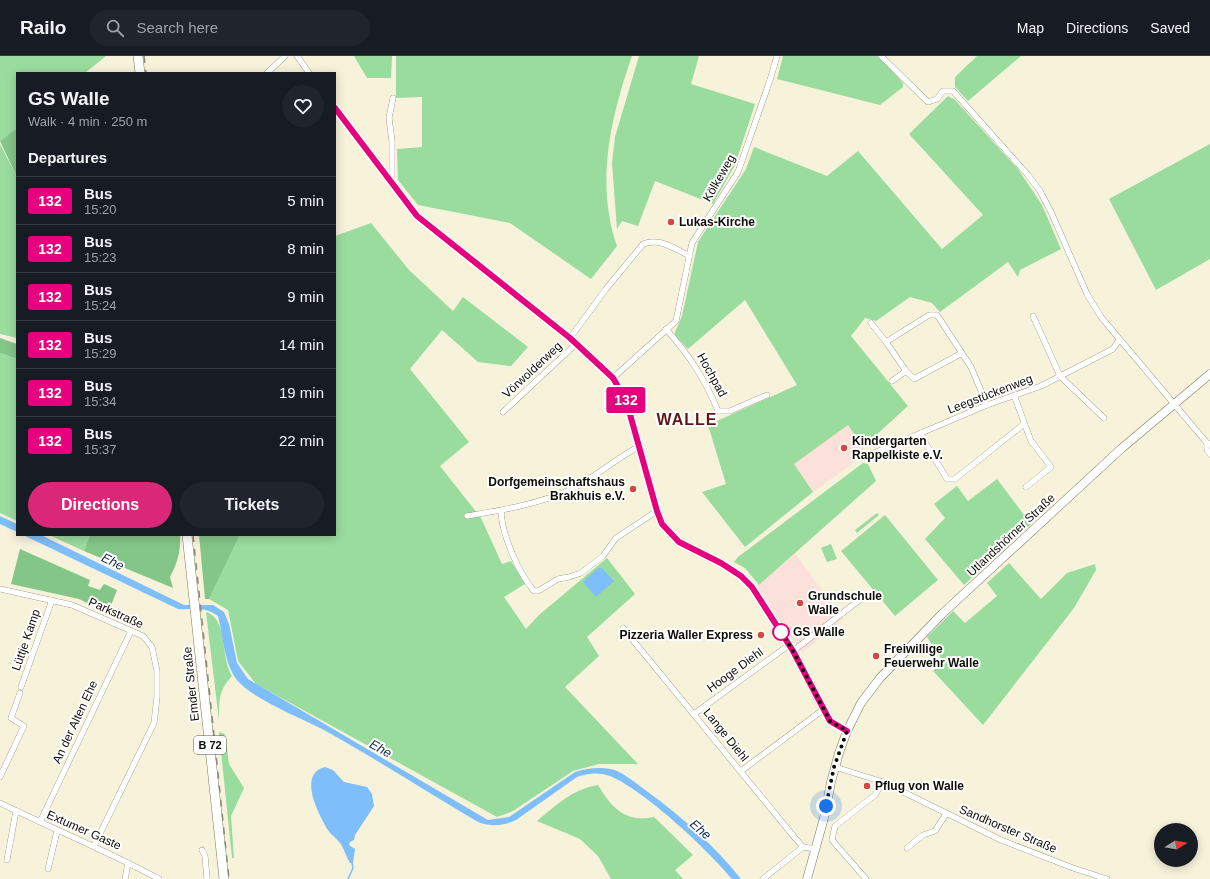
<!DOCTYPE html>
<html lang="en">
<head>
<meta charset="utf-8">
<style>
	:root { --surface:#171b24; --page:#20242c; --text:#f1f3f6; --muted:#9ea1a6; --line:#363941; --accent:#db2777 }
	body { margin:0; font-family:Helvetica,sans-serif; background:var(--page); color:var(--text); height:100vh; display:flex; flex-direction:column; font-size:15px; white-space:nowrap }
	* { box-sizing:border-box; margin:0 }
	p { font-size:13px; color:var(--muted) }
	.icon { flex:none; width:22px; height:22px; fill:none; stroke:currentColor; stroke-width:2; stroke-linecap:round; stroke-linejoin:round }
	.map { position:relative; flex:1; overflow:hidden }
	.details { position:absolute; left:16px; top:16px; width:320px; height:464px; display:flex; flex-direction:column; background:var(--surface); border-radius:0px; box-shadow:0 2px 10px #0003 }
	.details>* { flex:none }
	.badge { padding:0 8px; border-radius:3px; font-size:14px; line-height:26px }
	.needle { width:26px; rotate:79deg }
	.buttons { position:absolute; left:1154px; top:767px; display:grid; gap:8px }
	.buttons a { display:grid; place-items:center; width:44px; height:44px; border-radius:50%; background:var(--surface); box-shadow:0 2px 10px #0003; font-size:20px }
	.you { position:absolute; width:20px; height:20px; margin:-10px; border:3px solid #fff; border-radius:50%; background:#1a73e8; box-shadow:0 0 0 6px #1a73e833 }
	.map>.badge { position:absolute; translate:-50% -50%; box-shadow:0 0 0 2px #fff }
	h2 { padding:0 12px; font-size:15px; line-height:36px }
	.round { display:grid; place-items:center; flex:none; width:42px; height:42px; border-radius:21px; background:var(--page) }
	.overview { display:flex; align-items:center; justify-content:space-between; height:68px; padding:0 12px }
	h1 { font-size:19px; font-weight:700; line-height:30px }
	.button { display:flex; gap:8px; margin-top:auto; padding:8px 12px }
	.button a { flex:1; height:46px; border-radius:24px; background:var(--accent); color:#fff; font-size:16px; font-weight:700; line-height:46px; text-align:center }
	.button a+a { background:var(--page); color:var(--text) }
	ul { padding:0; list-style:none }
	li { display:flex; align-items:center; gap:12px; height:48px; padding:0 12px; border-top:1px solid var(--line) }
	li div { flex:1 }
	li b { display:block; font-size:15px }
	li em { font-style:normal }
	li .badge { min-width:44px; font-weight:700; text-align:center }
	header { display:flex; align-items:center; gap:24px; box-sizing:border-box; height:56px; padding:0 20px; background:var(--surface); border-bottom:1px solid var(--line) }
	header strong { font-size:19px }
	nav { display:flex; gap:22px; margin-inline-start:auto; font-size:14px }
	.search { width:280px; height:36px; background:var(--page); display:flex; align-items:center; gap:10px; box-sizing:border-box; padding:0 14px; border-radius:22px; color:var(--muted); font-size:15px }
	.map>svg:first-child { display:block }
	.education { fill:#fbe1d9 }
	.green { fill:#9adc9e }
	.forest { fill:#84c688 }
	.water { fill:#7ebefb }
	.lines { fill:none; stroke-linecap:round; stroke-linejoin:round }
	.stream { stroke:#7ebefb; stroke-width:1.5 }
	.street-casing { stroke:#7d7863; stroke-width:6 }
	.secondary-casing { stroke:#7d7863; stroke-width:9 }
	.primary-casing { stroke:#7d7863; stroke-width:10 }
	.street { stroke:#fff; stroke-width:5.5 }
	.secondary { stroke:#fff; stroke-width:8 }
	.primary { stroke:#fff; stroke-width:9 }
	.rail { stroke:#8b8878; stroke-width:1.5; stroke-dasharray:7 7; stroke-linecap:butt }
	.line-casing { stroke:#fff; stroke-width:9 }
	.line { stroke:#e6007e; stroke-width:6 }
	.walk { stroke:#0d0c05; stroke-width:4; stroke-dasharray:0 7.2 }
	.poi-dot { fill:#d64740; stroke:#fff; stroke-width:1.5 }
	.stop-dot { fill:#fff; stroke:#e6007e; stroke-width:2 }
	.labels { text-anchor:middle; stroke-width:4; stroke-linejoin:round; paint-order:stroke }
	.shield { fill:#fff; stroke:#565550; stroke-width:1 }
	.shield-label { font-size:11px; font-weight:bold; fill:#0d0c05 }
	.street-label { font-size:12px; fill:#0d0c05; stroke:#fff }
	.poi-label { font-size:12px; font-weight:bold; fill:#0d0c05; stroke:#fff; text-anchor:start }
	.stop-label { font-size:12px; font-weight:bold; fill:#0d0c05; stroke:#fff; text-anchor:start }
	.water-label { font-size:13px; font-style:italic; fill:#102b44; stroke:#fff }
	.district-label { font-size:16px; font-weight:bold; letter-spacing:1px; fill:#5c1815; stroke:#fff }
</style>
</head>
<body>
<header>
<strong>Railo</strong>
<div class="search"><svg class="icon" aria-label="search" viewBox="0 0 24 24"><circle cx="10" cy="10" r="6"/><path d="M15 15l6 6"/></svg>Search here</div>
<nav><a>Map</a><a>Directions</a><a>Saved</a></nav>
</header>
<div class="map">
<svg width="1210" height="823" viewBox="0 0 1210 823">
	<rect width="100%" height="100%" fill="#f7f2da"/>
	<g class="education">
		<polygon points="848,369 867,397 813,436 793,408"/>
		<polygon points="795,497 843,563 802,597 757,530"/>
	</g>
	<g class="green">
		<polygon points="0,0 106,0 85,17 17,17 17,72 0,85"/>
		<polygon points="354,0 392,0 391,22 367,22"/>
		<path d="M396,0H632C611,60 595,127 617,190L591,223L510,167L418,149L398,124L397,93L422,91V41L396,42Z"/>
		<polygon points="639,0 699,0 691,28 755,48 735,109 713,148 655,125 638,170 622,165 617,173 612,107 615,81"/>
		<polygon points="783,0 878,0 903,27 903,31 880,49 777,23"/>
		<polygon points="977,0 1021,0 968,45 955,31 955,21"/>
		<polygon points="948,40 955,44 1018,113 1042,149 1061,193 1020,214 1018,221 1008,206 940,256 932,247 910,241 876,265 865,262 851,280 908,350 863,391 848,369 794,408 813,436 745,491 702,436 726,428 708,369 797,329 745,244 688,293 675,279 675,276 682,260 698,186 746,113 754,91 827,120 858,95 942,193 983,159 909,78"/>
		<polygon points="0,88 17,121 17,282 0,278"/>
		<polygon points="1210,88 1210,203 1156,234 1109,143"/>
		<polygon points="371,167 409,214 453,255 463,241 528,291 511,310 478,306 442,274 410,313 469,386 440,410 481,462 502,508 511,505 525,528 504,541 526,573 539,559 607,502 635,538 587,581 599,600 565,631 638,708 599,708 573,715 513,755 497,761 256,628 238,605 228,554 209,543 240,479 335,479 335,180"/>
		<polygon points="0,297 17,303 17,465 0,457"/>
		<polygon points="863,407 868,408 876,425 759,529 745,512 734,506 738,501"/>
		<polygon points="997,423 1031,468 964,529 925,483 945,462 934,448 957,430 968,445"/>
		<polygon points="877,457 879,459 857,477 855,474"/>
		<polygon points="885,459 938,524 895,560 841,495"/>
		<polygon points="49,479 90,479 84,495"/>
		<polygon points="831,488 837,503 827,506 821,492"/>
		<polygon points="1009,507 1041,543 1067,517 1095,508 1096,514 1074,552 983,669 933,615 943,605 927,581 953,555 965,567 997,540 987,527"/>
		<path d="M206,556C228,562 220,601 232,620C218,635 219,645 219,665Z"/>
		<polygon points="219,676 225,678 229,708 244,732 231,760 234,802 232,802"/>
		<path d="M598,729C612,752 625,767 654,761L693,799L675,814L683,823H611L598,800L580,783L537,765C558,748 571,734 598,729Z"/>
	</g>
	<g class="forest">
		<polygon points="17,72 17,121 0,85"/>
		<polygon points="0,282 17,288 17,303 0,297"/>
		<path d="M90,479H180C181,495 177,508 170,521L173,532L84,495Z"/>
		<polygon points="199,479 240,479 209,543 205,543"/>
		<polygon points="20,493 90,524 88,530 100,534 104,528 117,534 109,555 106,556 79,543 11,528"/>
	</g>
	<g class="water">
		<polygon points="0,460 17,468 17,476 0,468"/>
		<path d="M23,479H41L184,549H213L224,556L229,568L237,607L248,623L488,764L509,761L575,716C589,712 604,710 617,715C628,720 638,729 648,736C682,761 715,790 741,823H732C708,794 644,734 610,720C599,716 588,717 577,721L516,764C503,770 492,771 478,766C427,736 376,703 324,674C299,661 254,644 237,624C224,607 223,580 218,560C204,550 194,554 178,553Z"/>
		<polygon points="598,512 602,512 614,525 596,541 583,526"/>
		<path d="M325,711L333,714L344,726L367,731L372,738L374,750L355,779L354,784L350,786L349,789L355,793L353,807H350C347,802 345,796 342,790C339,784 332,780 328,774C319,759 297,718 325,711Z"/>
	</g>
	<g class="lines">
		<polyline class="stream" points="348,823 353,812 352,807"/>
		<defs>
			<g id="street">
				<polyline points="297,0 309,17"/>
				<polyline points="881,0 928,46 937,43 943,35 953,35 1028,119 1040,135 1051,156 1087,238 1101,261 1207,387 1210,388"/>
				<polyline points="267,17 285,0"/>
				<path d="M335,52L417,160L570,282L613,322L626,344L657,455C677,503 723,494 752,531C772,557 789,586 803,615C811,628 820,655 831,665C836,670 842,672 847,675"/>
				<polyline points="392,126 392,85 389,62 393,42"/>
				<polyline points="1033,260 1060,320 1104,362"/>
				<polyline points="871,267 886,286"/>
				<path d="M666,273C689,299 705,323 718,355H730L767,339"/>
				<path d="M570,282L606,233L643,188C659,181 675,193 690,200"/>
				<polyline points="962,297 914,323 906,315 886,286 929,259 937,259 971,311 987,349"/>
				<polyline points="613,322 676,265 692,187 738,116 770,24 777,0"/>
				<polyline points="892,325 906,315"/>
				<polyline points="1014,339 1031,385 1051,411 1026,431"/>
				<polyline points="503,356 576,288"/>
				<polyline points="921,377 924,385 947,423 955,423 1024,368"/>
				<polyline points="1207,387 1207,394 1210,398"/>
				<polyline points="862,402 987,349 1041,330 1113,293 1119,284"/>
				<path d="M501,455C502,479 518,516 534,535H538L558,523L569,521L581,517L603,500L616,482L657,455"/>
				<path d="M467,460C503,454 539,448 572,433C596,421 616,402 640,390"/>
				<polyline points="0,533 72,549 143,580 152,591 157,615 157,641 154,667 94,790"/>
				<polyline points="623,572 795,782 803,791 816,793"/>
				<polyline points="793,595 862,542"/>
				<polyline points="21,631 52,544"/>
				<polyline points="694,658 789,589"/>
				<polyline points="835,711 883,726 1001,784 1073,812 1107,823"/>
				<polyline points="741,715 824,653"/>
				<polyline points="0,721 24,670 11,662 20,637"/>
				<path d="M0,747C53,773 107,795 159,823"/>
				<polyline points="40,766 131,575"/>
				<polyline points="907,792 923,779 935,775 946,758"/>
				<polyline points="202,794 205,800 207,823"/>
				<polyline points="7,804 16,755"/>
				<polyline points="48,813 57,775"/>
				<polyline points="125,823 128,807"/>
				<polyline points="763,823 803,791"/>
				<polyline points="866,823 832,784 835,770 875,739 883,726"/>
			</g>
			<polyline id="secondary" points="807,823 824,762 831,726 839,697 847,675 861,647 880,622 942,558 1122,392 1210,318"/>
			<g id="primary">
				<polyline points="138,0 140,17"/>
				<polyline points="187,479 224,823"/>
			</g>
		</defs>
		<use href="#street" class="street-casing"/>
		<use href="#secondary" class="secondary-casing"/>
		<use href="#primary" class="primary-casing"/>
		<use href="#street" class="street"/>
		<use href="#secondary" class="secondary"/>
		<use href="#primary" class="primary"/>
		<g class="rail">
			<polyline points="144,0 146,17"/>
			<polyline points="193,479 229,823"/>
		</g>
	</g>
	<g class="lines">
		<defs>
			<polyline id="line" points="335,52 417,160 570,282 613,322 626,344 657,455 662,468 679,486 721,507 741,520 752,531 793,595 830,665 847,675"/>
		</defs>
		<use href="#line" class="line-casing"/>
		<use href="#line" class="line"/>
		<polyline class="walk" points="781,576 780,573 793,595 830,665 847,675 834,711 826,750"/>
	</g>
	<g class="poi-dot">
		<circle cx="671" cy="166" r="4"/>
		<circle cx="844" cy="392" r="4"/>
		<circle cx="633" cy="433" r="4"/>
		<circle cx="800" cy="547" r="4"/>
		<circle cx="761" cy="579" r="4"/>
		<circle cx="876" cy="600" r="4"/>
		<circle cx="867" cy="730" r="4"/>
	</g>
	<circle class="stop-dot" cx="781" cy="576" r="8"/>
	<g class="labels">
		<rect class="shield" x="194" y="680" width="32" height="18" rx="3"/>
		<g class="shield-label">
			<text x="210" y="693">B 72</text>
		</g>
		<g class="street-label">
			<text transform="translate(719 122) rotate(-60)" y="4">Kölkeweg</text>
			<text transform="translate(532 314) rotate(-43)" y="4">Vörwolderweg</text>
			<text transform="translate(712 319) rotate(61)" y="4">Hochpad</text>
			<text transform="translate(990 338) rotate(-21)" y="4">Leegstückenweg</text>
			<text transform="translate(1011 479) rotate(-43)" y="4">Utlandshörner Straße</text>
			<text transform="translate(116 557) rotate(24)" y="4">Parkstraße</text>
			<text transform="translate(26 584) rotate(-71)" y="4">Lüttje Kamp</text>
			<text transform="translate(735 614) rotate(-36)" y="4">Hooge Diehl</text>
			<text transform="translate(191 628) rotate(-96)" y="4">Emder Straße</text>
			<text transform="translate(75 666) rotate(-65)" y="4">An der Alten Ehe</text>
			<text transform="translate(726 679) rotate(51)" y="4">Lange Diehl</text>
			<text transform="translate(1008 773) rotate(23)" y="4">Sandhorster Straße</text>
			<text transform="translate(84 774) rotate(24)" y="4">Extumer Gaste</text>
		</g>
		<g class="poi-label">
			<text x="679" y="170">Lukas-Kirche</text>
			<text x="852" y="389">Kindergarten<tspan x="852" dy="14">Rappelkiste e.V.</tspan></text>
			<text x="625" y="430" text-anchor="end">Dorfgemeinschaftshaus<tspan x="625" dy="14">Brakhuis e.V.</tspan></text>
			<text x="808" y="544">Grundschule<tspan x="808" dy="14">Walle</tspan></text>
			<text x="753" y="583" text-anchor="end">Pizzeria Waller Express</text>
			<text x="884" y="597">Freiwillige<tspan x="884" dy="14">Feuerwehr Walle</tspan></text>
			<text x="875" y="734">Pflug von Walle</text>
		</g>
		<g class="stop-label">
			<text x="793" y="580">GS Walle</text>
		</g>
		<g class="water-label">
			<text transform="translate(113 505) rotate(26)" y="5">Ehe</text>
			<text transform="translate(381 692) rotate(29)" y="5">Ehe</text>
			<text transform="translate(701 773) rotate(41)" y="5">Ehe</text>
		</g>
		<g class="district-label">
			<text x="687" y="369">WALLE</text>
		</g>
	</g>
</svg>
<div class="buttons">
<a><svg class="needle" viewBox="-14 -14 28 28"><path d="M0-13l5 13h-10z" fill="#e53935"/><path d="M0 13l5-13h-10z" fill="#9ea1a6"/></svg></a>
</div>
<div class="you" style="left:826px;top:750px"></div>
<b class="badge" style="left:626px;top:344px;background:#e6007e;color:#fff">132</b>
<section class="details">
<div class="overview"><div><h1>GS Walle</h1><p>Walk · 4 min · 250 m</p></div><a class="round"><svg class="icon" aria-label="heart" viewBox="0 0 24 24"><path d="M12 20l-8-8c-3-5 5-10 8-4 3-6 11-1 8 4z"/></svg></a></div>
<h2>Departures</h2>
<ul>
<li><span class="badge" style="background:#e6007e;color:#fff">132</span><div><b>Bus</b><p>15:20</p></div><em>5 min</em></li>
<li><span class="badge" style="background:#e6007e;color:#fff">132</span><div><b>Bus</b><p>15:23</p></div><em>8 min</em></li>
<li><span class="badge" style="background:#e6007e;color:#fff">132</span><div><b>Bus</b><p>15:24</p></div><em>9 min</em></li>
<li><span class="badge" style="background:#e6007e;color:#fff">132</span><div><b>Bus</b><p>15:29</p></div><em>14 min</em></li>
<li><span class="badge" style="background:#e6007e;color:#fff">132</span><div><b>Bus</b><p>15:34</p></div><em>19 min</em></li>
<li><span class="badge" style="background:#e6007e;color:#fff">132</span><div><b>Bus</b><p>15:37</p></div><em>22 min</em></li>
</ul>
<div class="button"><a>Directions</a><a>Tickets</a></div>
</section>
</div>
</body>
</html>
